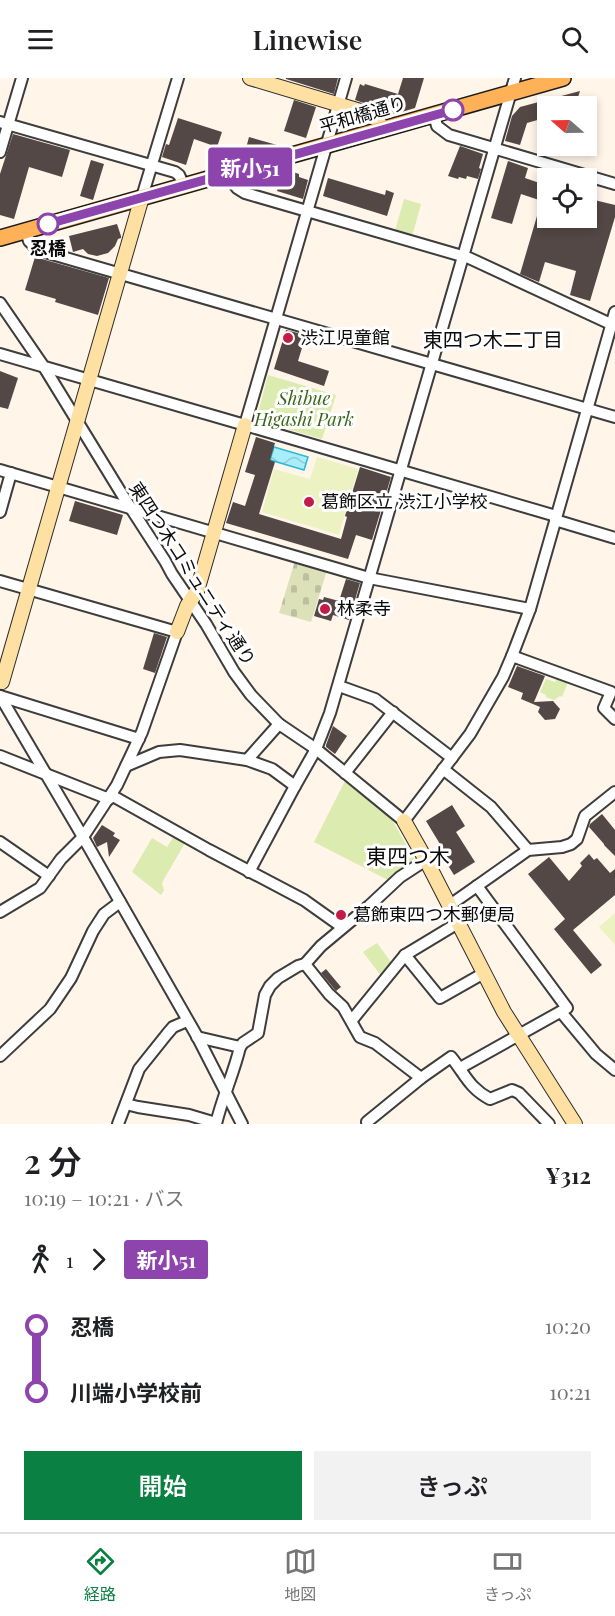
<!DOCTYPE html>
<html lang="ja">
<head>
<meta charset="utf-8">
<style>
	:root { --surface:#fff; --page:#f2f2f2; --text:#202124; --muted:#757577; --line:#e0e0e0; --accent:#0b8043 }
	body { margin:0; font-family:"Playfair Display","Noto Sans JP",serif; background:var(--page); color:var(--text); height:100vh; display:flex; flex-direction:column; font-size:22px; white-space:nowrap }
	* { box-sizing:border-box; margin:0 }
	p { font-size:20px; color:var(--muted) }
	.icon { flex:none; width:33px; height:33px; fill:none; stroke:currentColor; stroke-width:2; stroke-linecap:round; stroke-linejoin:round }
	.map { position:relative; height:1046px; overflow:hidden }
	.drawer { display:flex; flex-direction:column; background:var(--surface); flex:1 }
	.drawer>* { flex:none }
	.badge { padding:0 12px; border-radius:4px; font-size:21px; line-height:39px }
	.needle { width:39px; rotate:290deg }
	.controls { position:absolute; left:537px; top:18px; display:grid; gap:12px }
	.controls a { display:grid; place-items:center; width:60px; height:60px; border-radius:0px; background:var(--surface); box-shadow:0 3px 9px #0003; font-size:30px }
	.map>.badge { position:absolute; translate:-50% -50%; box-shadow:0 0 0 3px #fff }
	.legs { display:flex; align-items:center; gap:9px; height:66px; padding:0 24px; font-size:20px }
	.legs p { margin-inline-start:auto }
	.head { display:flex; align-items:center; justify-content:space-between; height:102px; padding:0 24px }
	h1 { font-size:33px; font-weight:600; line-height:45px }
	.button { display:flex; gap:12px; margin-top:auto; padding:12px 24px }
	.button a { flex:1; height:69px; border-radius:0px; background:var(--accent); color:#fff; font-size:24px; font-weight:600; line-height:69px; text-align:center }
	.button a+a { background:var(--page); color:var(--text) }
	ul { padding:0 24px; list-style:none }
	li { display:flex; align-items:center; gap:21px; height:66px; font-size:22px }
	li i { display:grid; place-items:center; width:9px; height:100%; margin:0 8px; background:currentColor }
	li i::after { content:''; width:15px; height:15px; margin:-8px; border:4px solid; border-radius:50%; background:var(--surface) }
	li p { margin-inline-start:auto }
	li:first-child i { background:linear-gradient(#0000 50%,currentColor 0) }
	li:last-child i { background:linear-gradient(currentColor 50%,#0000 0) }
	header { display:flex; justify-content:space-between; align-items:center; height:78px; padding:0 24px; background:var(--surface); font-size:27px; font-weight:600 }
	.tabs { display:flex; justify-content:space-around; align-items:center; height:84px; border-top:2px solid var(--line); background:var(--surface); font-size:16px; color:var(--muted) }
	.tabs a { display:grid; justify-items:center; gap:3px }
	.tabs .active { color:var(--accent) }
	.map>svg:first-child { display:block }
	.cemetery { fill:url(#cemetery-stones) }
	.park { fill:#dcebaf }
	.pitch { fill:#ecf2c2 }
	.water { fill:url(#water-waves); stroke:#2ab9d6; stroke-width:1.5 }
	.building { fill:#544846 }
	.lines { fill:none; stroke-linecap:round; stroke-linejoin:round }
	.street-casing { stroke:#3d3d3d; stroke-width:14 }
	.secondary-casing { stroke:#2c2c2c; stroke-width:16 }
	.primary-casing { stroke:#1b1b1b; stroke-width:18 }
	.street { stroke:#fff; stroke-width:10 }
	.secondary { stroke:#ffe0a3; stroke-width:14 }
	.primary { stroke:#ffb158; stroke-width:15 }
	.line-1-casing { stroke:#fff; stroke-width:14 }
	.line-1 { stroke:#8e44ad; stroke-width:9 }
	.stop-1-dot { fill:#fff; stroke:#8e44ad; stroke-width:3 }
	.poi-dot { fill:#c31a48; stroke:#fff; stroke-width:2 }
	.labels { text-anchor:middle; stroke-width:6; stroke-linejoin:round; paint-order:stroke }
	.street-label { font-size:18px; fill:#0a0a0a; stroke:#fff }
	.stop-label { font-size:18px; font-weight:bold; fill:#0a0a0a; stroke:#fff }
	.poi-label { font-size:18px; fill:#0a0a0a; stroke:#fff; text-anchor:start }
	.park-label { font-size:18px; font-style:italic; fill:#396518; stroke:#fff }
	.neighbourhood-label { font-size:20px; fill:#0a0a0a; stroke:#fff }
	.quarter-label { font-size:21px; fill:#0a0a0a; stroke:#fff }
</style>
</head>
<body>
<header><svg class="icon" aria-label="menu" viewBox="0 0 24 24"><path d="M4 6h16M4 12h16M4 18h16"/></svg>Linewise<svg class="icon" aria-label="search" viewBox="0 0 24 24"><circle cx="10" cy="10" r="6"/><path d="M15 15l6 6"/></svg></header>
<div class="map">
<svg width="615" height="1046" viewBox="0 0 615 1046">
	<defs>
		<pattern id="cemetery-stones" width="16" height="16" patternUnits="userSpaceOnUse" patternTransform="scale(1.5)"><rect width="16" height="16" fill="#dde1b9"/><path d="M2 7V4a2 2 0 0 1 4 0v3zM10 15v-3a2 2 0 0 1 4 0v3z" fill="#bcc09e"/></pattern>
		<pattern id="water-waves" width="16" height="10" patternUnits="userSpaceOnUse" patternTransform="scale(1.5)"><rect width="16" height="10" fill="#a8eefa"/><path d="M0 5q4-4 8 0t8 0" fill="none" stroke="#8fcbd5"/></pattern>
	</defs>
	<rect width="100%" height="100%" fill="#fff5e8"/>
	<polygon class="cemetery" points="295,483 327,492 311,544 279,535"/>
	<g class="park">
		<polygon points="404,121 421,126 413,155 410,157 395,153"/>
		<polygon points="268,297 336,317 322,361 260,343 257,339"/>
		<polygon points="557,600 568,604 562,619 560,618 554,622 546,619 546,617 540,614 546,601 555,604"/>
		<polygon points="345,703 392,742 415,782 388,802 314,764"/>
		<polygon points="175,757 185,763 185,765 164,801 162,806 164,812 161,817 132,794 152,760 167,769"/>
		<polygon points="377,865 393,887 382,899 363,874"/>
	</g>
	<g class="pitch">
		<polygon points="317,379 358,391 339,457 262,434 274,391 310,401"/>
		<polygon points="615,835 615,867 599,849"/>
	</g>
	<polygon class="water" points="274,369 308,379 304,392 270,382"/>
	<g class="building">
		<polygon points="286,0 338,0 334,16 286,1"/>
		<polygon points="403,0 424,0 415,30 395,36 355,22 360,6 364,8 365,6 398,16"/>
		<polygon points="580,13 575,28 548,28 548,39 527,45 520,67 505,63 512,38 520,29"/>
		<polygon points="294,22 316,29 306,60 284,53"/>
		<polygon points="178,40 222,54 217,69 194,61 186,87 162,79 166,66 169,67"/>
		<polygon points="13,56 70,72 62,99 29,89 14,141 0,137 0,96"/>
		<polygon points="249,59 277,67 250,75 245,74"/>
		<polygon points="460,68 483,76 479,90 481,91 478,101 467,98 466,101 459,99 458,101 448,98"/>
		<polygon points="91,82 104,86 93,122 80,118"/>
		<polygon points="508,83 528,90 525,100 548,108 548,125 521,116 512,146 491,140"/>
		<polygon points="290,93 299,96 299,99 308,102 303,121 277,113 283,94 289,96"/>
		<polygon points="328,100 385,117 386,112 394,115 387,138 323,118"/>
		<polygon points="586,120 615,127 615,139 590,223 570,217 576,193 545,184 539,204 520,196 537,138 556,143 556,140 586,140"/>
		<polygon points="117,146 121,158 121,160 118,161 115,168 108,175 97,178 88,176 83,171 73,174 69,158"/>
		<polygon points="35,179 109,200 98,237 55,224 56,221 25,212"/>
		<polygon points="286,252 306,257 298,283 329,293 324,308 274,291"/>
		<polygon points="0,293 18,300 8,331 0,329"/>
		<polygon points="256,359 275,365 270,382 275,384 259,436 341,461 347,439 345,438 360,389 391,399 372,462 356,457 348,481 226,445 233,424 245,428 255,397 245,394"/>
		<polygon points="75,423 123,437 117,457 69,443"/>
		<polygon points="346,501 360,505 349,542 333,537 331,543 314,538 319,521 323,522 324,519 339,523"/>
		<polygon points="154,555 167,559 155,595 143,591"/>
		<polygon points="517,588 545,598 534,624 553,623 560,631 555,641 545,642 538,634 540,629 521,621 523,615 508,609"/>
		<polygon points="333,648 347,658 335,676 326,669 326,667"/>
		<polygon points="452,727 465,748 456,754 475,784 454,797 439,773 443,771 426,743"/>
		<polygon points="602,736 615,752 615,778 604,767 604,766 589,749 590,746"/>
		<polygon points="102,747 115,755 113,758 120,762 109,779 107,764 97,769 93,760"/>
		<polygon points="589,776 594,782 597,780 610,795 615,791 615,817 573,852 602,887 591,896 554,851 565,841 528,796 549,779 569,803 582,788 580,785"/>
		<polygon points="326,891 341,909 336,913 321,895"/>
	</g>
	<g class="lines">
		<defs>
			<g id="street">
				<polyline points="434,37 437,48 449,57 615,106"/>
				<polyline points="0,44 175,94 179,97 184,108"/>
				<polyline points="0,74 22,0"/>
				<polyline points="226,96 237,110 245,115 469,180 615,248"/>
				<polyline points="142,119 178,0"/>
				<polyline points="26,153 29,163 38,172 615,339"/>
				<polyline points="0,225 44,289 123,418 165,483 172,496 206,546 234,594 251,617 279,646 316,671 404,743 470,656 503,599 512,578 611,614 604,630 615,641"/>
				<polyline points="0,276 245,347 346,0"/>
				<polyline points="245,347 556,438"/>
				<polyline points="0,392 369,500 530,531"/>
				<polyline points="0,434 11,395"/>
				<polyline points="555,442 615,460"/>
				<polyline points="0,503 177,554 142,654 117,707 83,759 61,781 40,810 0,834"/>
				<polyline points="512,578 530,531 615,234"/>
				<polyline points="339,608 375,621 452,680"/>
				<polyline points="0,618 83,759 198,960 242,1046"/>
				<polyline points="0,618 139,661"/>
				<polyline points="0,678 109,721"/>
				<polyline points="247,682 279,646"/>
				<polyline points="126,688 159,674 180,672 247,682 272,691 295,708"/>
				<polyline points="443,691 491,729 528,772"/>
				<polyline points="345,695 393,634"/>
				<polyline points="111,717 209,772 304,822 342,849"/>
				<polyline points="0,764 49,798"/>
				<polyline points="249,794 295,708 316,671 330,635 515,0"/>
				<polyline points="450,827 528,772 562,769 571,766 577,761 585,738 615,714"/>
				<polyline points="405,877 440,920 484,895"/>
				<polyline points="305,886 329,916 343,929 360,959 375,965 421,1000"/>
				<polyline points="561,934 596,976 615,992"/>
				<polyline points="352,942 405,877 458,845"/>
				<path d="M197,959L240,969C234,995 222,1020 216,1046"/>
				<polyline points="240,969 243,965 258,955 265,917 270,908 278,900 298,888 305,886 321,868 369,828 400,799 426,782"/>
				<polyline points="0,978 50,931 71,900 93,853 104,836 120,824"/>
				<polyline points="460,990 567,930 477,808"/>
				<polyline points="126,1026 138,1029 189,1037 216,1045"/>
				<path d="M367,1044L421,1000L451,979C465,996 469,1010 490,1021L512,1012L519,1015L549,1046"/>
				<polyline points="118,1046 139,991 167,956 173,949 187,943"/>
			</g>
			<g id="secondary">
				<polyline points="250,0 367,35 378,42 382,52"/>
				<polyline points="177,554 187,528 197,513 245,347"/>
				<polyline points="2,604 142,119"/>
				<polyline points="404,743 426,782 504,934 575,1046"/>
			</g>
			<polyline id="primary" points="0,160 563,0"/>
		</defs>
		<use href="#street" class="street-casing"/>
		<use href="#secondary" class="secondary-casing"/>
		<use href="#primary" class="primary-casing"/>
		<use href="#street" class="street"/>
		<use href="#secondary" class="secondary"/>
		<use href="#primary" class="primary"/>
	</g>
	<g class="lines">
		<defs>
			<polyline id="line-1" points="48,146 453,32"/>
		</defs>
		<use href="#line-1" class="line-1-casing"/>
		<use href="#line-1" class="line-1"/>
	</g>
	<g class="stop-1-dot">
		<circle cx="453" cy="32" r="10"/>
		<circle cx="48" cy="146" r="10"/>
	</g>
	<g class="poi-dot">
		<circle cx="288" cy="260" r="6"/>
		<circle cx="309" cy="424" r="6"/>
		<circle cx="325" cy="531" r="6"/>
		<circle cx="341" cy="837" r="6"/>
	</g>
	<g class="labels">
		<g class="street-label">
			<text transform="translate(363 37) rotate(-16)" y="6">平和橋通り</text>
			<text transform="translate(192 496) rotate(57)" y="6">東四つ木コミュニティ通り</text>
		</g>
		<g class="stop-label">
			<text x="48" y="177">忍橋</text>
		</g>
		<g class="poi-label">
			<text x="300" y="266">渋江児童館</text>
			<text x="321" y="430">葛飾区立 渋江小学校</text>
			<text x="337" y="537">林柔寺</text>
			<text x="353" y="843">葛飾東四つ木郵便局</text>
		</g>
		<g class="park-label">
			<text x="304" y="327">Shibue<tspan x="304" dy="21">Higashi Park</tspan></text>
		</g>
		<g class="neighbourhood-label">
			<text x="493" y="269">東四つ木二丁目</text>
		</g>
		<g class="quarter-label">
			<text x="408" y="786">東四つ木</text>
		</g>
	</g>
</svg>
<div class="controls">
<a><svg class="needle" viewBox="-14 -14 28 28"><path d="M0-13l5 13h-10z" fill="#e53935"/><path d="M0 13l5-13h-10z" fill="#757577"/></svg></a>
<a><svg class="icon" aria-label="locate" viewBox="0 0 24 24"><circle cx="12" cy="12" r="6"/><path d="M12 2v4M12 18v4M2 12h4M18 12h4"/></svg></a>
</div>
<b class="badge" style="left:250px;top:89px;background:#8e44ad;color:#fff">新小51</b>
</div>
<section class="drawer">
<div class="head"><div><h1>2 分</h1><p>10:19 – 10:21 · バス</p></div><b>¥312</b></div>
<div class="legs"><svg class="icon" aria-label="walk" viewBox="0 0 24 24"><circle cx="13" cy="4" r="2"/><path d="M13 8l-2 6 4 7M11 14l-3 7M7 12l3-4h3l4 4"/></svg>1<svg class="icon" aria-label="forward" viewBox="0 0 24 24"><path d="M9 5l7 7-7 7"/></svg><b class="badge" style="background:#8e44ad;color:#fff">新小51</b></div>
<ul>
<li><i style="color:#8e44ad"></i><b>忍橋</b><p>10:20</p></li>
<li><i style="color:#8e44ad"></i><b>川端小学校前</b><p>10:21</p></li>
</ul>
<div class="button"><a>開始</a><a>きっぷ</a></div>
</section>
<nav class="tabs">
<a class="active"><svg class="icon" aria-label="directions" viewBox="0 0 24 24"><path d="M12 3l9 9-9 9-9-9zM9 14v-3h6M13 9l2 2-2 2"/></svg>経路</a>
<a><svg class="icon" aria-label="map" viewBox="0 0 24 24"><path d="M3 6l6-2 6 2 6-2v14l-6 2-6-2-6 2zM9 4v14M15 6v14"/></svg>地図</a>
<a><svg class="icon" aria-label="tickets" viewBox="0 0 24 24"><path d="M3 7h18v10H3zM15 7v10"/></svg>きっぷ</a>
</nav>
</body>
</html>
